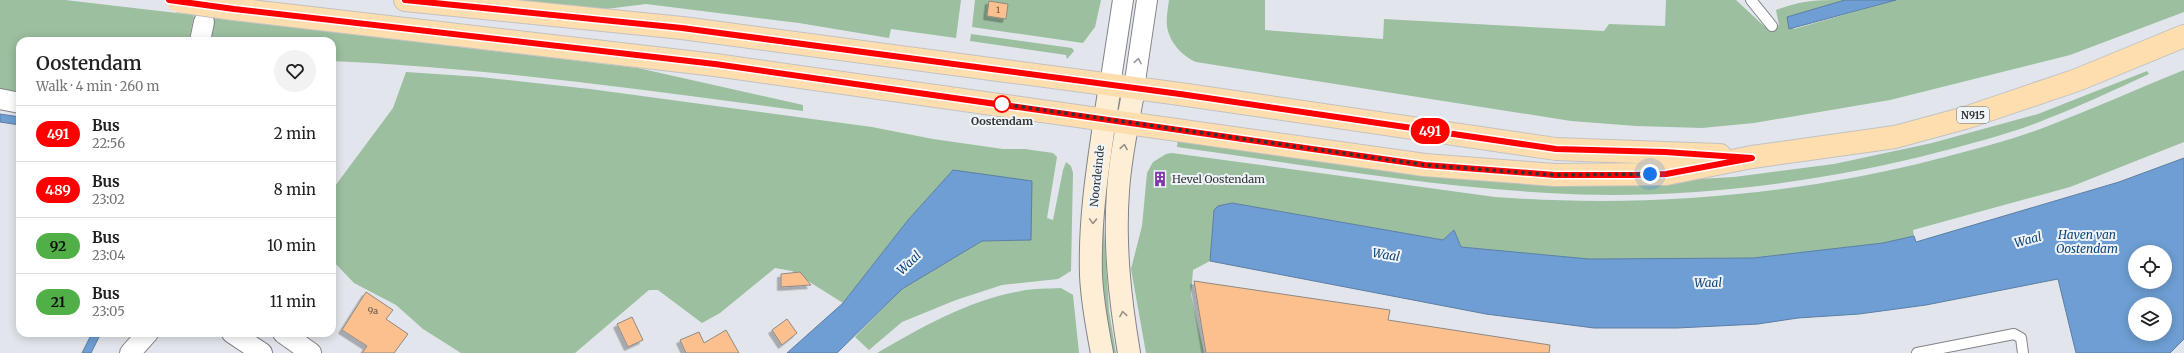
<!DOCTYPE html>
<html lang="en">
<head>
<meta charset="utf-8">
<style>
	:root { --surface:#fff; --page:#f2f2f2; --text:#222; --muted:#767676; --line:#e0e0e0 }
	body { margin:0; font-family:Merriweather,serif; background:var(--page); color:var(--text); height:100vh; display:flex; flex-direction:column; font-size:15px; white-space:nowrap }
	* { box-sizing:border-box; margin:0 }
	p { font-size:13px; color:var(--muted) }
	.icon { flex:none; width:22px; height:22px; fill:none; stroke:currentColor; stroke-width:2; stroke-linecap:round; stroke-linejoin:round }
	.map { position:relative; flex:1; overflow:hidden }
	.drawer { position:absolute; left:16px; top:37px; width:320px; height:300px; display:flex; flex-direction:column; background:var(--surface); border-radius:12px; box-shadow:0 2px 10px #0003 }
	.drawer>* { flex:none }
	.badge { padding:0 8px; border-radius:13px; font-size:14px; line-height:26px }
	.buttons { position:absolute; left:2128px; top:245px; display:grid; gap:8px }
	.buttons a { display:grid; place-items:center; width:44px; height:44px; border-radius:50%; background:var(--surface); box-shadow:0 2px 10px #0003; font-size:20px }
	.you { position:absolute; width:20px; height:20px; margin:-10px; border:3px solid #fff; border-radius:50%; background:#1a73e8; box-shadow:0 0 0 6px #1a73e833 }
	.map>.badge { position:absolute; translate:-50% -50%; box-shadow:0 0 0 2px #fff }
	.round { display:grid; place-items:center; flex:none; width:42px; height:42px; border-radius:21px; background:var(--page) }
	.headline { display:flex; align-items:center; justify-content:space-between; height:68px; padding:0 20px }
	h1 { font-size:19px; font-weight:600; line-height:30px }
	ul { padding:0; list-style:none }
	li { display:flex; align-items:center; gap:12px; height:56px; padding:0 20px; border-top:1px solid var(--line) }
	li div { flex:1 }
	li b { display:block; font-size:15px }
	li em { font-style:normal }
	li .badge { min-width:44px; font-weight:700; text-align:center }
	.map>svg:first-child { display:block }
	.green { fill:#9bbf9f }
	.water { fill:#6e9ed3; stroke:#5c7ea4; fill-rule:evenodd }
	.building { fill:#fcc08f; stroke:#8e8985; filter:url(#shadow) }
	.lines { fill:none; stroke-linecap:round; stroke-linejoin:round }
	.service-casing { stroke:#808489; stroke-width:12 }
	.minor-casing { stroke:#808489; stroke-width:22 }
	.secondary-casing { stroke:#808489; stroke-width:24 }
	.primary-casing { stroke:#c2c2c3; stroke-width:24 }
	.service { stroke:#fff; stroke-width:10 }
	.minor { stroke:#fff; stroke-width:20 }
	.secondary { stroke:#ffeed6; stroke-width:22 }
	.primary { stroke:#fedeae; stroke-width:22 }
	.primary-bridge-casing { stroke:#c2c2c3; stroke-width:24; stroke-linecap:butt }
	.primary-bridge { stroke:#fedeae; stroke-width:22 }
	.oneway { stroke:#989a9a }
	.oneway2 { stroke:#989186 }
	.line-casing { stroke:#fff; stroke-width:9 }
	.line { stroke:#f00; stroke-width:6 }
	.walk { stroke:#323436; stroke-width:4; stroke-dasharray:0 7.2 }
	.stop-dot { fill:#fff; stroke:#f00; stroke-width:2 }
	.labels { text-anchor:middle; stroke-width:4; stroke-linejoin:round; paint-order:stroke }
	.number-label { font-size:9px; fill:#64574c }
	.shield { fill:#eff4f9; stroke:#6b6e70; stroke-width:1 }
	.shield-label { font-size:10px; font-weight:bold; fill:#323436 }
	.stop-label { font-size:11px; font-weight:bold; fill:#323436; stroke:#eff4f9 }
	.street-label { font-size:11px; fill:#323436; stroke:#eff4f9 }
	.poi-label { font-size:11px; fill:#323436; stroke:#eff4f9; text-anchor:start }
	.water-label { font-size:12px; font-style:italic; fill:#124677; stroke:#eff4f9 }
</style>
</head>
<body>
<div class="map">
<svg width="2184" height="353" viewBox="0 0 2184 353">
	<defs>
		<filter id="shadow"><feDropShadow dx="-3.5" dy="3.5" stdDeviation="0" flood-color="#0004"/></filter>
	</defs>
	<rect width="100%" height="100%" fill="#e2e6ec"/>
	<g class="green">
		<polygon points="0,0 65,0 194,15 189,41 20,41 20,92 0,89"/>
		<polygon points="490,0 961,0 956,38 891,29 889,38 799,23 646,4 590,11"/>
		<polygon points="975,0 1101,0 1095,27 1083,43 972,27"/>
		<path d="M1169,0H1265V30L1383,39L1384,19L1604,31L1609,24L1665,26L1666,0H1736L1765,27L1779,25L1776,10C1803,0 1816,0 1845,0L1787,17L1794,29L1896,0H2184V12L2070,55L1890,100L1754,123L1702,128L1636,126L1571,121L1196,62C1182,56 1169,42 1167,26C1166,18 1168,8 1169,0Z"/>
		<path d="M212,18L638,68L803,105V111C646,90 490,68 332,61V41H208Z"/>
		<polygon points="971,34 1072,48 1074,51 1067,59 1066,55 970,41"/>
		<path d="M2184,70V142L2070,187L1913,230L1914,236L1883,243L1753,258L1589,259L1461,247L1454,230L1443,240L1232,203L1214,210L1210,261L1193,270L1191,295L1204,353H1146L1131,269L1142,226L1147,173L1153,162L1166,154L1172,153L1495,197C1643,208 1793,196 1937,159C1972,150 2008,141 2043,128C2090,110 2137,89 2184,70Z"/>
		<path d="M2147,71L2149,74C2116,89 2083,105 2049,118C2013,133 1976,142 1939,152C1816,184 1676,201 1548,193C1424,186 1300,164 1177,147L1178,138L1645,182L1734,177L1834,164L1932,143L2038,114Z"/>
		<polygon points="406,72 480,77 590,89 872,127 933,139 1003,149 1025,149 1053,153 1057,157 1047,218 1053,220 1063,170 1066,162 1071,166 1073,173 1071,271 1058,279 1002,285 956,300 902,322 869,350 855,337 902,289 982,241 1031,240 953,170 908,220 843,303 792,271 775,268 720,313 702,323 658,290 649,290 575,353 461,353 423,329 396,305 354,283 332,260 332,190 393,108"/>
		<polygon points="1103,213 1109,311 1116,353 1107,353 1096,250"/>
		<path d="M1061,288L1073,295L1079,353H877C922,327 969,300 1021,291C1034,288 1048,289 1061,288Z"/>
	</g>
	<g class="water">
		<polygon points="1845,0 1896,0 1789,29 1787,17"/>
		<polygon points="0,114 20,117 20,125 0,122"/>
		<path d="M2184,158V339L2170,353H2076L2058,279L1926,305L1859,314L1798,318L1758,324L1677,328H1594L1486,314L1210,261L1214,210L1218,206L1232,203L1443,240L1454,230L1461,247L1589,259L1753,258L1883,243L1914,236L1916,242L2119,182ZM2135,252H2165V282H2135ZM2135,304H2165V334H2135Z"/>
		<polygon points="953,170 1032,181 1031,240 982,241 902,289 837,353 787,353 843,303 908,220"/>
		<polygon points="92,333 101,333 91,353 82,353"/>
	</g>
	<g class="building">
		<polygon points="989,1 1008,4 1006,19 987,16"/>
		<polygon points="800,272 811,285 781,287 781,274"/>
		<polygon points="1194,281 1390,310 1388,320 1550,345 1549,353 1206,353"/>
		<polygon points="366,292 393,310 386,319 408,334 394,353 362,353 367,346 342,330"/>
		<polygon points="632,317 643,340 628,347 617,324"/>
		<polygon points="787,319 797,333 782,345 772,330"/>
		<polygon points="726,330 739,353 686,353 680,340 699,332 704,343"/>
	</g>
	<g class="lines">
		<defs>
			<g id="service">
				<polyline points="1751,0 1772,26"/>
				<polyline points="1917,353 2014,334 2021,338 2023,353"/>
			</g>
			<g id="minor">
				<polyline points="200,41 204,22"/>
				<polyline points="1110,85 1123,0"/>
				<polyline points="1134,88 1147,0"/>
				<polyline points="0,99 20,103"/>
				<polyline points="232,333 262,353"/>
				<polyline points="283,333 311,353"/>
				<polyline points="130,353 148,333"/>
			</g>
			<g id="secondary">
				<path d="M1102,353C1097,327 1092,301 1091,275C1089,211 1101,148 1110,85"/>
				<path d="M1129,353C1120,299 1114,246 1118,191C1120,157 1128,122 1134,88"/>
			</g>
			<g id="primary">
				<polyline points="405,0 682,28 1180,94 1556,149 1720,155"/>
				<polyline points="234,9 715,65 1425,165 1555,175 1666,174 1752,157 1895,137 1965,118 2077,80 2184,36"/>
			</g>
		</defs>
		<use href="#service" class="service-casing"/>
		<use href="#minor" class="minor-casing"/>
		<use href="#secondary" class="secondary-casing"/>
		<use href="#primary" class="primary-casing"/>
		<use href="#service" class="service"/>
		<use href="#minor" class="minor"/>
		<use href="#secondary" class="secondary"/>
		<use href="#primary" class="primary"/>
		<defs>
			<polyline id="primary-bridge" points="178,1 234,9"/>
		</defs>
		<use href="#primary-bridge" class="primary-bridge-casing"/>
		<use href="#primary-bridge" class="primary-bridge"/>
	</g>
	<defs><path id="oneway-chevron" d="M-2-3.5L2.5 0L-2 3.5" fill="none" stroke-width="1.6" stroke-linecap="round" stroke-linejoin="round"/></defs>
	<use class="oneway" href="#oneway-chevron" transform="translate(1138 61) rotate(-80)"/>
	<g class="oneway2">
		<use href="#oneway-chevron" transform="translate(1124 147) rotate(-81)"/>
		<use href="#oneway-chevron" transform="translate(1093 221) rotate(92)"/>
		<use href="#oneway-chevron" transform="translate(1123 314) rotate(-99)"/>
	</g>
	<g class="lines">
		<defs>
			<polyline id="line" points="169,0 234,9 715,64 1425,165 1555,175 1634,175 1666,174 1752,158 1665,152 1556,149 1180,94 682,28 405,0"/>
		</defs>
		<use href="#line" class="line-casing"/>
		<use href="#line" class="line"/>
		<polyline class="walk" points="1002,104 1425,165 1555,175 1650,174"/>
	</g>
	<defs>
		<symbol id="building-bare" viewBox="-9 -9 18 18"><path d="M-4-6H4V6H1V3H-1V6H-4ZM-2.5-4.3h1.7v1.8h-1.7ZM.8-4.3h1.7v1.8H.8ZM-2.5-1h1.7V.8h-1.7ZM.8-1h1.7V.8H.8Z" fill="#8038aa" stroke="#eff4f9" stroke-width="2.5" paint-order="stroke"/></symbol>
	</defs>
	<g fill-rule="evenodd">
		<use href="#building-bare" x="1149" y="168" width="22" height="22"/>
	</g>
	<circle class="stop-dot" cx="1002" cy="104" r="8"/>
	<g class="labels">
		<g class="number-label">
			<text x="998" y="13">1</text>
			<text x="373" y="314">9a</text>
		</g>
		<rect class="shield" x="1957" y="107" width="32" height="16" rx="3"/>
		<g class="shield-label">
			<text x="1973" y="119">N915</text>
		</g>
		<g class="stop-label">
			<text x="1002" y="125">Oostendam</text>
		</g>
		<g class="street-label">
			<text transform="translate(1097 176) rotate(-84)" y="4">Noordeinde</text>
		</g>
		<g class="poi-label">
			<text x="1172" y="183">Hevel Oostendam</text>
		</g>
		<g class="water-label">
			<text x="2087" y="239">Haven van<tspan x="2087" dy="14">Oostendam</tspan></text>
			<text transform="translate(2028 240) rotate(-15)" y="4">Waal</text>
			<text transform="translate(1386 255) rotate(9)" y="4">Waal</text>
			<text transform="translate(909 263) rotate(-44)" y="4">Waal</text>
			<text transform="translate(1708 283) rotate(-1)" y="4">Waal</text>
		</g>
	</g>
</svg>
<div class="buttons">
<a><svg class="icon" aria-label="locate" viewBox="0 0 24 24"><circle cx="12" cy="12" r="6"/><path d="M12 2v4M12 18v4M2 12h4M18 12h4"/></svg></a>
<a><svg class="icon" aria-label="layers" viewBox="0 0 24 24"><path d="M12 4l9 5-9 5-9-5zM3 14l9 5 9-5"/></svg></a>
</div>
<div class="you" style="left:1650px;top:174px"></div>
<b class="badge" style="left:1430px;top:131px;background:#f00;color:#fff">491</b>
<section class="drawer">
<div class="headline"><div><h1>Oostendam</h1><p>Walk · 4 min · 260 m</p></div><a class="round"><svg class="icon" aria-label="heart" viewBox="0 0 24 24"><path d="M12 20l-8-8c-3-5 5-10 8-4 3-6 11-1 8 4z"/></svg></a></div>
<ul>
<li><span class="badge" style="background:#f00;color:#fff">491</span><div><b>Bus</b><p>22:56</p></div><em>2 min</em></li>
<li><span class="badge" style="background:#f00;color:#fff">489</span><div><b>Bus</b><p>23:02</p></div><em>8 min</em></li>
<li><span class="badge" style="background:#50af46;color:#111">92</span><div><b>Bus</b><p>23:04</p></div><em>10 min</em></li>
<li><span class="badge" style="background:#50af46;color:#111">21</span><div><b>Bus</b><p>23:05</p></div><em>11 min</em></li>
</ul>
</section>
</div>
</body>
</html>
